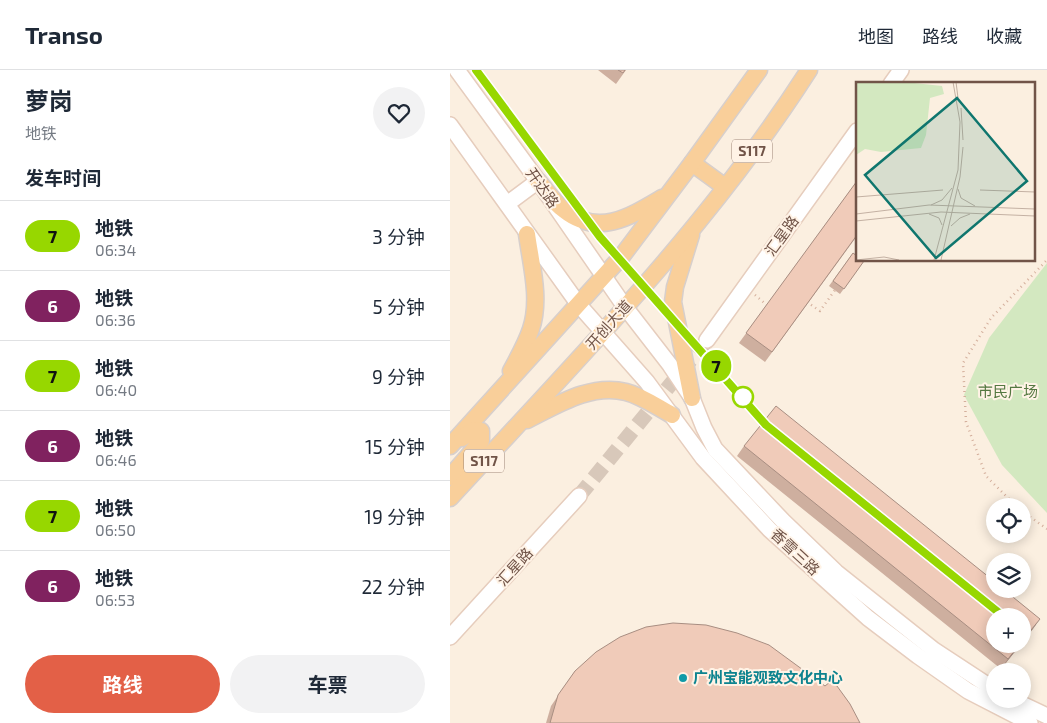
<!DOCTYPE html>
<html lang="zh">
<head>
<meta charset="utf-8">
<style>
	:root { --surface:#fff; --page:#f2f2f3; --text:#1f2937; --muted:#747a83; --line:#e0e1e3; --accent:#e36047 }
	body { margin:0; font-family:"Exo 2","Noto Sans SC",sans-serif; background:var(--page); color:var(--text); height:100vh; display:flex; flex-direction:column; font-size:19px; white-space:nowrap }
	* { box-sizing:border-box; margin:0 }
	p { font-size:16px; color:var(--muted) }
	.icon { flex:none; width:28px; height:28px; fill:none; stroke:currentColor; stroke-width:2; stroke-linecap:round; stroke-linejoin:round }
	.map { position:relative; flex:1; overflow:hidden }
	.drawer { display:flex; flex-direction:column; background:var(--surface); width:450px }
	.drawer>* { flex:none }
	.badge { padding:0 10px; border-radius:16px; font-size:18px; line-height:32px }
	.buttons { position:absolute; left:536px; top:428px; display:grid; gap:10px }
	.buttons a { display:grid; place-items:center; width:45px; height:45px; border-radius:50%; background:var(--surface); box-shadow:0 2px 12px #0003; font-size:25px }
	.map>.badge { position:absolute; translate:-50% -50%; box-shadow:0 0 0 2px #fff }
	h2 { padding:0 25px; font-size:19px; line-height:45px }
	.round { display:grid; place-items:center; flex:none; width:52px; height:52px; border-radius:26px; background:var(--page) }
	.summary { display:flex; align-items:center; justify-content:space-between; height:85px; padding:0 25px }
	h1 { font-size:24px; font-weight:700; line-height:38px }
	.action { display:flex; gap:10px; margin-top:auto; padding:10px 25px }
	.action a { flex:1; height:58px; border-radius:30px; background:var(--accent); color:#fff; font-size:20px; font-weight:700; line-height:58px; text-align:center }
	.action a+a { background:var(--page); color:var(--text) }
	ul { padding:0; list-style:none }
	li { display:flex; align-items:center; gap:15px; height:70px; padding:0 25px; border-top:1px solid var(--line) }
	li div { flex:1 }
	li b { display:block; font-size:19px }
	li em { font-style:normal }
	li .badge { min-width:55px; font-weight:700; text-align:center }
	header { display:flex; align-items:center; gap:30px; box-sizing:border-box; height:70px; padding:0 25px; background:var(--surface); border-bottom:1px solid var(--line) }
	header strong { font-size:24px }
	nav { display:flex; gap:28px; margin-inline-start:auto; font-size:18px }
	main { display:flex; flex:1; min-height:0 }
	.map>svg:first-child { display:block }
	.green { fill:#d3e8c0 }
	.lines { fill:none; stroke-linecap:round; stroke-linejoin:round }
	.secondary-tunnel { stroke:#d8c8ba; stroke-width:15; stroke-dasharray:15 8; stroke-linecap:butt }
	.secondary-casing { stroke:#e6cdbd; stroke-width:18 }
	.primary-casing { stroke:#d7cfcc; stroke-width:19 }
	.path { stroke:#d4af9c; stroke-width:2.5; stroke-dasharray:1 4; stroke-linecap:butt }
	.secondary { stroke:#fff; stroke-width:15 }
	.primary { stroke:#f9cf9a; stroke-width:16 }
	.wall { fill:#ceaf9f }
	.shaded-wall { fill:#a88e82 }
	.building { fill:#f0cbb9; stroke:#a88e82 }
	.line-casing { stroke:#fff; stroke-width:11 }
	.line { stroke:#97d700; stroke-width:8 }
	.stop-dot { fill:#fff; stroke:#97d700; stroke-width:2.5 }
	.culture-dot { fill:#0f9aa8; stroke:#fff3e6; stroke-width:2 }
	.labels { text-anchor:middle; stroke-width:4; stroke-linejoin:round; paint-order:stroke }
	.shield { fill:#fff3e6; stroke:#9c8477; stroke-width:1 }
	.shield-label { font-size:14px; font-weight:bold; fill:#715448 }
	.street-label { font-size:15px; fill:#715448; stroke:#fff3e6 }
	.park-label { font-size:15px; fill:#547841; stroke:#fff3e6 }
	.culture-label { font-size:15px; font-weight:bold; fill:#0d838f; stroke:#fff3e6; text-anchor:start }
	.inset-road { fill:none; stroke:#c4b1a3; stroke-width:1 }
	.view { fill:#0f766e; fill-opacity:0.15; stroke:#0f766e; stroke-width:2.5 }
	.inset-edge { fill:none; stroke:#715448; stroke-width:2.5 }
</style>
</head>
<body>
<header>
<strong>Transo</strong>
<nav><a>地图</a><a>路线</a><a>收藏</a></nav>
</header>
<main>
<section class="drawer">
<div class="summary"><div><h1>萝岗</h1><p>地铁</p></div><a class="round"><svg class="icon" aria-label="heart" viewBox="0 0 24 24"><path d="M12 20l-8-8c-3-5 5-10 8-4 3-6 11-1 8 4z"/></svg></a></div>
<h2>发车时间</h2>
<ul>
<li><span class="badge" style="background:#97d700;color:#111">7</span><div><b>地铁</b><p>06:34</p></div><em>3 分钟</em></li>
<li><span class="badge" style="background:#80225f;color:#fff">6</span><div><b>地铁</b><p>06:36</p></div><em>5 分钟</em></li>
<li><span class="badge" style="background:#97d700;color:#111">7</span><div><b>地铁</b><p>06:40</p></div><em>9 分钟</em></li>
<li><span class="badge" style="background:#80225f;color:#fff">6</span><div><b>地铁</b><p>06:46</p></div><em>15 分钟</em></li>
<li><span class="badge" style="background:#97d700;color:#111">7</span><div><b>地铁</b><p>06:50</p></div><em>19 分钟</em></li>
<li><span class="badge" style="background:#80225f;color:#fff">6</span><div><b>地铁</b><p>06:53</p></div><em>22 分钟</em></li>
</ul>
<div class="action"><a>路线</a><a>车票</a></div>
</section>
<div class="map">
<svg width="597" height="653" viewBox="0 0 597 653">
	<rect width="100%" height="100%" fill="#fbefe0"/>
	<polygon class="green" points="597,193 597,443 552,395 514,325 539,268"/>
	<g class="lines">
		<polyline class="secondary-tunnel" points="129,426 257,270"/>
		<defs>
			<g id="secondary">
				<polyline points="7,0 88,111 175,237 220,295 242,328 254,358 265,379 333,451 386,502 484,580 545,620"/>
				<polyline points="441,14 451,0"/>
				<polyline points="0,55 129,235 197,312 253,388 320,460 418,548 468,586 518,621 580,653"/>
				<polyline points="57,134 88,111"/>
				<polyline points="257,270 407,61"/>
				<polyline points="0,567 129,426"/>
				<polyline points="561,629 597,646"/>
			</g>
			<g id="primary">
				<polyline points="242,93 275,117"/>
				<path d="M88,111C96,120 104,133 114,140C148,167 180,147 212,128"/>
				<polyline points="241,165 225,217 223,232 242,328"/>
				<path d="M61,301C68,288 76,274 81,259C91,229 81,194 77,164"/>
				<path d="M77,350C107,335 141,313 176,322C192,326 207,337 222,345"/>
				<polyline points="0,376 172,186 242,93 309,0"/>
				<polyline points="0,407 27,376 31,371 31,361 23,360 12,368"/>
				<path d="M0,428C126,291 258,158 359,0"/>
			</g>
		</defs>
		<use href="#secondary" class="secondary-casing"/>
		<use href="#primary" class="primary-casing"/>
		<g class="path">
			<polyline points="305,225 318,236"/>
			<polyline points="357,232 370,241 385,220"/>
			<polyline points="566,436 536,406 516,352 513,293 541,248 597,190"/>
			<polyline points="572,441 597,459"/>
		</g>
		<use href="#secondary" class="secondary"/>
		<use href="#primary" class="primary"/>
	</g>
	<g class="wall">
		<polygon points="148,0 176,0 166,14"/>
		<polygon points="407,111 407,166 315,292 289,273"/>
		<polygon points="403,183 414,191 390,224 379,216"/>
		<polygon points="294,376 583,559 545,574 571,574 551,599 287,386"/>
		<polygon points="125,601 410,653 96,653 101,636"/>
	</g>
	<g class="shaded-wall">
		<polygon points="590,549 583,559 572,572 572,571"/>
		<polygon points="570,574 571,574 551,599 558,589"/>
	</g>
	<g class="building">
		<polygon points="168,0 175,0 173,3"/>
		<polygon points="407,111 407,165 322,282 296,263"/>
		<polygon points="403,183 407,186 407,190 413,190 414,191 394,219 383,211"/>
		<polygon points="326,336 545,512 545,519 553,519 590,549 572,571 572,546 545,546 545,574 570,574 558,589 294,376"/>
		<polygon points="223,553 256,555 287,563 319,575 375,616 380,612 387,616 400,634 410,653 100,653 108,625 125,601 146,582 170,567 196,557"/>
	</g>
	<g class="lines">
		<defs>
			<polyline id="line" points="26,0 150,167 316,355 553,546"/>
		</defs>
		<use href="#line" class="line-casing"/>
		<use href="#line" class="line"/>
	</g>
	<circle class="stop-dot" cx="293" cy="327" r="10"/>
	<circle class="culture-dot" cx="233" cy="608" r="5"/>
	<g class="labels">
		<g class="shield">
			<rect x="282" y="69.5" width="40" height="23" rx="4"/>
			<rect x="14" y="379.5" width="40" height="23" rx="4"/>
		</g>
		<g class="shield-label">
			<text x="302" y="86">S117</text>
			<text x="34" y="396">S117</text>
		</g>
		<g class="street-label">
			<text transform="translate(92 118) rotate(55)" y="5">开达路</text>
			<text transform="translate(332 166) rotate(-54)" y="5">汇星路</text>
			<text transform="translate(159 255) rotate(-48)" y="5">开创大道</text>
			<text transform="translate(345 482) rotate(43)" y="5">香雪三路</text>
			<text transform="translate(65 497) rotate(-48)" y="5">汇星路</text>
		</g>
		<g class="park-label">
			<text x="558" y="327">市民广场</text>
		</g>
		<g class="culture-label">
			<text x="243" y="613">广州宝能观致文化中心</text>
		</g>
	</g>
	<g transform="translate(406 12)">
		<rect width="179" height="179" fill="#fbefe0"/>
		<path d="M49,0L86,4L88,12L74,16L70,53L65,66L25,70L9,67L0,73V1Z" fill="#d3e8c0"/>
		<path class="inset-road" d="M100,0L102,16M105,26L107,58M102,107L105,116L119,124M124,108L179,110M0,115L87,108M75,123L86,118L96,106M0,132L73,123L179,127M73,132L83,136L86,143M0,139L85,130L179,134M95,144L104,136L114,132M0,178L28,175L43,178M78,178L102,88L104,40L97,0M85,178L104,95L107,65"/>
		<path class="view" d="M101,16L171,99L80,176L9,93Z"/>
		<rect width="179" height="179" class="inset-edge"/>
	</g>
</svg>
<div class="buttons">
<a><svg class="icon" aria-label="locate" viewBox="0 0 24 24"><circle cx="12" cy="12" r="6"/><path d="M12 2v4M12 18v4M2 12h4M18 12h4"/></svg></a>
<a><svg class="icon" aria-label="layers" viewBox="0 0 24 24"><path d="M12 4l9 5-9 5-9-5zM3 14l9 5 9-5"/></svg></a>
<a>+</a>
<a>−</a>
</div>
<b class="badge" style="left:266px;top:296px;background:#97d700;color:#111">7</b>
</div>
</main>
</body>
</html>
